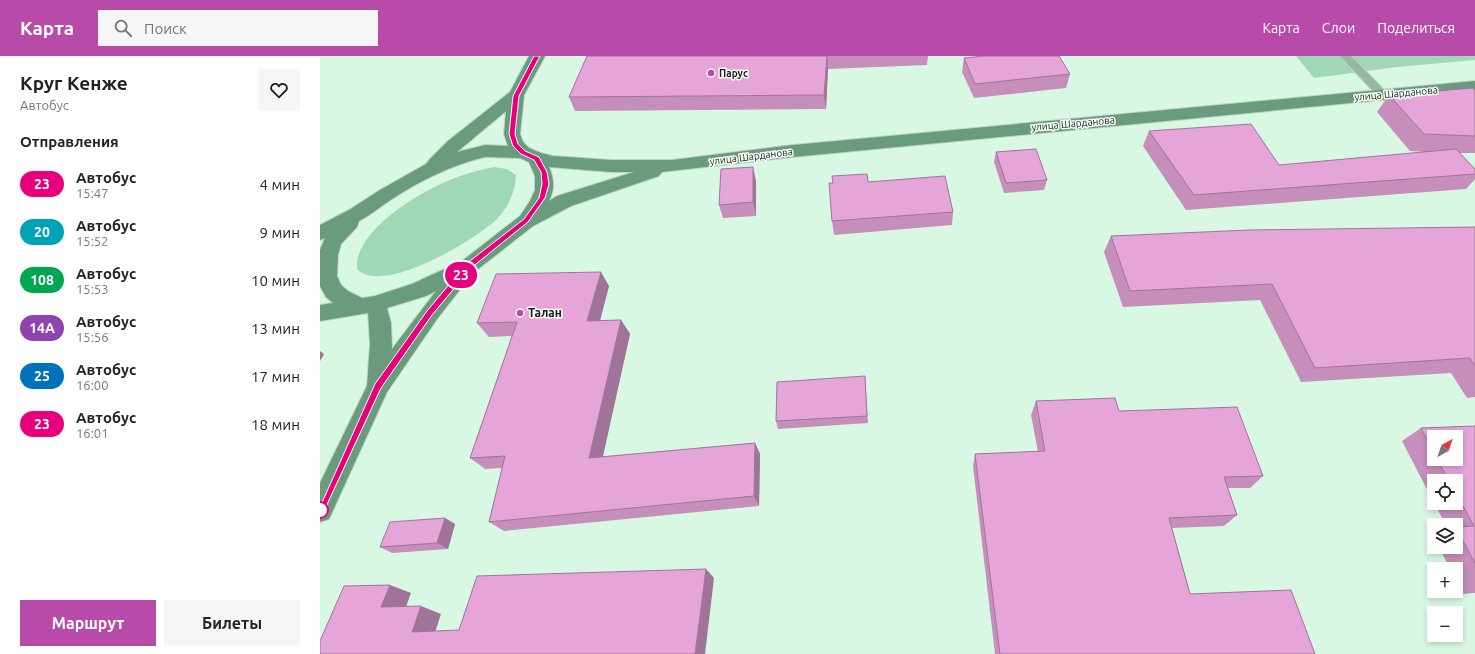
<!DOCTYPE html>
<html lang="ru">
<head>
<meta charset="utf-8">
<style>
	:root { --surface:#fff; --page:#f6f6f6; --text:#222; --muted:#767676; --accent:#b84baa }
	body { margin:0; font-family:Ubuntu,sans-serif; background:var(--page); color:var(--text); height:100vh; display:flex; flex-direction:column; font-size:15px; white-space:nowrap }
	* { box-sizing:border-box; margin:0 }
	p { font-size:13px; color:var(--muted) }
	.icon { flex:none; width:22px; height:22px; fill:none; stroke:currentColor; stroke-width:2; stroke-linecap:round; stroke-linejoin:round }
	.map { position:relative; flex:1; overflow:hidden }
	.sheet { display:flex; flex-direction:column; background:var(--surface); width:320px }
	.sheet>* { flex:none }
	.badge { padding:0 8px; border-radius:13px; font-size:14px; line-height:26px }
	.needle { width:26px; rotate:40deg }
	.tools { position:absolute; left:1107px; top:374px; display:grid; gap:8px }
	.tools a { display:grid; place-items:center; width:36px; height:36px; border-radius:0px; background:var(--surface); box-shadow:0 2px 6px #0003; font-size:20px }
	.map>.badge { position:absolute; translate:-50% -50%; box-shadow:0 0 0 2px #fff }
	h2 { padding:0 20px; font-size:15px; line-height:36px }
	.round { display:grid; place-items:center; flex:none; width:42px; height:42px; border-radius:0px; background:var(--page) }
	.headline { display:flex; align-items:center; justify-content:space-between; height:68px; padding:0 20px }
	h1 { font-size:19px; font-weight:600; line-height:30px }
	.button { display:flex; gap:8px; margin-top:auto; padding:8px 20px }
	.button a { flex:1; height:46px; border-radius:0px; background:var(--accent); color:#fff; font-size:16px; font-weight:600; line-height:46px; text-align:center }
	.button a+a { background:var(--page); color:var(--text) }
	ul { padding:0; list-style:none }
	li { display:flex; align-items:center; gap:12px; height:48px; padding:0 20px }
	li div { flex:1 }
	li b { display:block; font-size:15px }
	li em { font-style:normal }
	li .badge { min-width:44px; font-weight:700; text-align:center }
	header { display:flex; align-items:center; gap:24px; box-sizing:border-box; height:56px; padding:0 20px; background:var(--accent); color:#fff }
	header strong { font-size:19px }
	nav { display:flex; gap:22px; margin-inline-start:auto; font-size:14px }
	.search { width:280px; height:36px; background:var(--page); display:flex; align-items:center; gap:10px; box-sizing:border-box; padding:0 14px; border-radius:0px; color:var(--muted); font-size:15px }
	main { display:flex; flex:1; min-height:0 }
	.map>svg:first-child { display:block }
	.green { fill:#a0d8b5 }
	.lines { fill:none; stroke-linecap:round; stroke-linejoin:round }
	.lane-casing { stroke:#b9d5c3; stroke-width:2 }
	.secondary-casing { stroke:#b9d5c3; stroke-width:2 }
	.lane { fill:#97b7a2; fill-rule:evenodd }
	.secondary { fill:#6b9b7d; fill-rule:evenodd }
	.wall { fill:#c58ebb; fill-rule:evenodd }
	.shaded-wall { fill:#a07498 }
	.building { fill:#e5a5d9; stroke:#a07498 }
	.line { fill:#e6007e; stroke:#fff }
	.poi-dot { fill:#b84baa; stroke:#f8fefa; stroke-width:1.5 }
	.stop-dot { fill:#fff; stroke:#e6007e; stroke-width:2 }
	.labels { text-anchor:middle; stroke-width:3; stroke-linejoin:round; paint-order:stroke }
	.far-poi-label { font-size:10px; font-weight:bold; fill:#131e17; stroke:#f8fefa; text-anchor:start }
	.far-street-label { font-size:10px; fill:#131e17; stroke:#f8fefa }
	.poi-label { font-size:12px; font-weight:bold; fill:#131e17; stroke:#f8fefa; text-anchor:start }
</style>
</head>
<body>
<header>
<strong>Карта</strong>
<div class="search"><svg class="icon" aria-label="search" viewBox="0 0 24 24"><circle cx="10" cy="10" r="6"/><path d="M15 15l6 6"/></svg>Поиск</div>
<nav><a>Карта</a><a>Слои</a><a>Поделиться</a></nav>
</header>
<main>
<section class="sheet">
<div class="headline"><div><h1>Круг Кенже</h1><p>Автобус</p></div><a class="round"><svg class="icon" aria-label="heart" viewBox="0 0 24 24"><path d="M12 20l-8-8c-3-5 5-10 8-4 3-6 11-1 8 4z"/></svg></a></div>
<h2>Отправления</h2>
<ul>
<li><span class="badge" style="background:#e6007e;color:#fff">23</span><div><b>Автобус</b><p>15:47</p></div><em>4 мин</em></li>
<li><span class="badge" style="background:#00a3b4;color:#fff">20</span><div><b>Автобус</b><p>15:52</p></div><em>9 мин</em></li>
<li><span class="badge" style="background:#00a651;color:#fff">108</span><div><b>Автобус</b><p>15:53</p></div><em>10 мин</em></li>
<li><span class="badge" style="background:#8e44ad;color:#fff">14А</span><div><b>Автобус</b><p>15:56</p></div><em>13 мин</em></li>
<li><span class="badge" style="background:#0072bc;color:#fff">25</span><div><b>Автобус</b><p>16:00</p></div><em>17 мин</em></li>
<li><span class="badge" style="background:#e6007e;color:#fff">23</span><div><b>Автобус</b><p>16:01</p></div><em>18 мин</em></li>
</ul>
<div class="button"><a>Маршрут</a><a>Билеты</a></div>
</section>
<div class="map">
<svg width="1155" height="598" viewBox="0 0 1155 598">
	<rect width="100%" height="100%" fill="#d9f8e4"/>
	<g class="green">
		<polygon points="976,0 1155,0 1155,4 1077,11 994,22"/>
		<path d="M174,111L187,113L196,119C195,136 189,150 177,163C155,184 63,240 37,213C37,209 37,204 38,201C48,167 99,137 130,124C144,118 159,114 174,111Z"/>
	</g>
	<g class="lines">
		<defs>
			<polygon id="lane" points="1020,0 1031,0 1066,36 1067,38 1066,40 1058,40"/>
			<path id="secondary" d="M209,0H225L204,39L200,78L203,86L209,92L221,97L233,100L291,104H352L473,89L1155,25V35L473,101L342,116L339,120L251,150L213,170L153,217L117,263L67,336L9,463L0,466V427L47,330L50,288L48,257L0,265V249L13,247L6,241L0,230V194L5,182L0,184V169L29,154L60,134L106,108L109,104L128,85L190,36ZM186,55L184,78L188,90L165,89L137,96ZM165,101L200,102L209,106L215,120V134L210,145L200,160L142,205L92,228L55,240L42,242L28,235L21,229L17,220L18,199L21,188L37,171L39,165C51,159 61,150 72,143C101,124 132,109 165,101ZM229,111L291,116H314L237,140L229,145C235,133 234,123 229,111ZM116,235L72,293L71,267L67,252L106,240Z"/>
		</defs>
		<use href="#lane" class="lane-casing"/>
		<use href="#secondary" class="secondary-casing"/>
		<use href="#lane" class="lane"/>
		<use href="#secondary" class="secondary"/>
	</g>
	<g class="wall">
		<polygon points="267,0 608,0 607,9 508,13 506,53 255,55 249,41"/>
		<polygon points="644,2 750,18 746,32 654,42 642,16"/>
		<polygon points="1155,34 1155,97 1139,97 1155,113 1155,123 1146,133 866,154 823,90 829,75 959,109 1107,96 1090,95 1057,56 1069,39"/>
		<polygon points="676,96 727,124 724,134 684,137 674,106"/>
		<polygon points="436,125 436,160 403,162 399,149"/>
		<polygon points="548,126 633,156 632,169 514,179 512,165"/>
		<polygon points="1155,171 1155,341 1147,342 1131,317 981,326 940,244 803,251 784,196 791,180"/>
		<polygon points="289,230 280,265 301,264 310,278 282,401 435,387 440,398 439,450 184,475 169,466 182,412 165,413 150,402 192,280 169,281 157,267"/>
		<polygon points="545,320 548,367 458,373 456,365"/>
		<polygon points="716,345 799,355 943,420 930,432 908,432 917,459 904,470 852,472 870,538 995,598 675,598 653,410 655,398 718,396 711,359"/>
		<path d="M1155,370V537L1143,538L1136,525V513H1130L1119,491H1136V469H1126L1114,447H1136V425H1114V447L1082,385L1101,372ZM1114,381L1136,403H1114Z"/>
		<polygon points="125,462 135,468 128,493 72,497 60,491"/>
	</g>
	<g class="shaded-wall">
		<polygon points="507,0 508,13 506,53 504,39"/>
		<polygon points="433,111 436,125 436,160 433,146"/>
		<polygon points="281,216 289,230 276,279 267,265"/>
		<polygon points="301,264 310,278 280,414 269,402"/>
		<polygon points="0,295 4,298 0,305"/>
		<polygon points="435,387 440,398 439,450 434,440"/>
		<polygon points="125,462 135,468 128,493 117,487"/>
		<polygon points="386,513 394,522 385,598 375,598"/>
		<polygon points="70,529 91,537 83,559 61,551"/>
		<polygon points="101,550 121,558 113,583 92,576"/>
	</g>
	<g class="building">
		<polygon points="267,0 507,0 504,39 249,41"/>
		<polygon points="664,0 739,0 750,18 655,28 644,2"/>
		<polygon points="1153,32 1155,34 1155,80 1104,78 1069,39"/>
		<polygon points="931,68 959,109 1136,93 1155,113 1155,118 874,139 829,75"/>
		<polygon points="716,93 727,124 686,127 676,96"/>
		<polygon points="433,111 433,146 399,149 401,113"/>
		<polygon points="547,118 548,126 625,120 633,156 512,165 509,127 513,127 512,120"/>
		<polygon points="1155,171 1155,310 1150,302 995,312 952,228 810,235 791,180 929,174"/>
		<polygon points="281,216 267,265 301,264 269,402 435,387 434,440 169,466 185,400 150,402 197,266 157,267 176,218"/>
		<polygon points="545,320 547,360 456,365 457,326"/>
		<polygon points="795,342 799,355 917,351 943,420 904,421 917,459 849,462 870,538 971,534 995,598 680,598 655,398 725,395 716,345"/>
		<polygon points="1155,370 1155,507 1136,472 1136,471 1154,470 1136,437 1136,425 1129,425 1117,403 1136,403 1136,381 1114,381 1114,397 1101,372"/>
		<polygon points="125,462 117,487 60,491 70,466"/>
		<polygon points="386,513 375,598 0,598 0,585 24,530 70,529 61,551 101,550 92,576 139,574 157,520"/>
	</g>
	<polygon class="line" points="214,0 220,0 199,40 195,78 198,88 205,95 219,101 227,116 229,128 225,142 208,166 151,212 112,259 61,332 3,457 0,458 0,451 55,328 107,255 146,208 204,163 219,142 222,128 221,116 214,104 201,98 193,90 189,78 193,40"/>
	<g class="poi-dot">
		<circle cx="391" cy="17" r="4"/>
		<circle cx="200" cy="257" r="4"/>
	</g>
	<circle class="stop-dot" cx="0" cy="454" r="8"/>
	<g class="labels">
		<g class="far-poi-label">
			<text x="399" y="21">Парус</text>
		</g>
		<g class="far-street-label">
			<text transform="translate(1076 37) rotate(-5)" y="4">улица Шарданова</text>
			<text transform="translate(753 67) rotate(-5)" y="4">улица Шарданова</text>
			<text transform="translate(431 100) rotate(-7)" y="4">улица Шарданова</text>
		</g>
		<g class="poi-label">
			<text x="208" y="261">Талан</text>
		</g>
	</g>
</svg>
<div class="tools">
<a><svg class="needle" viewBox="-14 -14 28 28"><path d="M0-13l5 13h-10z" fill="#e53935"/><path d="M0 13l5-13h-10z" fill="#767676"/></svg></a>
<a><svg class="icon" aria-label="locate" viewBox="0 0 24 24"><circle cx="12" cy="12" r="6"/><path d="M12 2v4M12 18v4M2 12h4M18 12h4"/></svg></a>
<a><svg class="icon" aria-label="layers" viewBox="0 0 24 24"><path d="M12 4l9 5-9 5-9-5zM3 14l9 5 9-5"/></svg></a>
<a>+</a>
<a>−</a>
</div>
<b class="badge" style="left:141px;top:219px;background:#e6007e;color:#fff">23</b>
</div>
</main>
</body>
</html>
